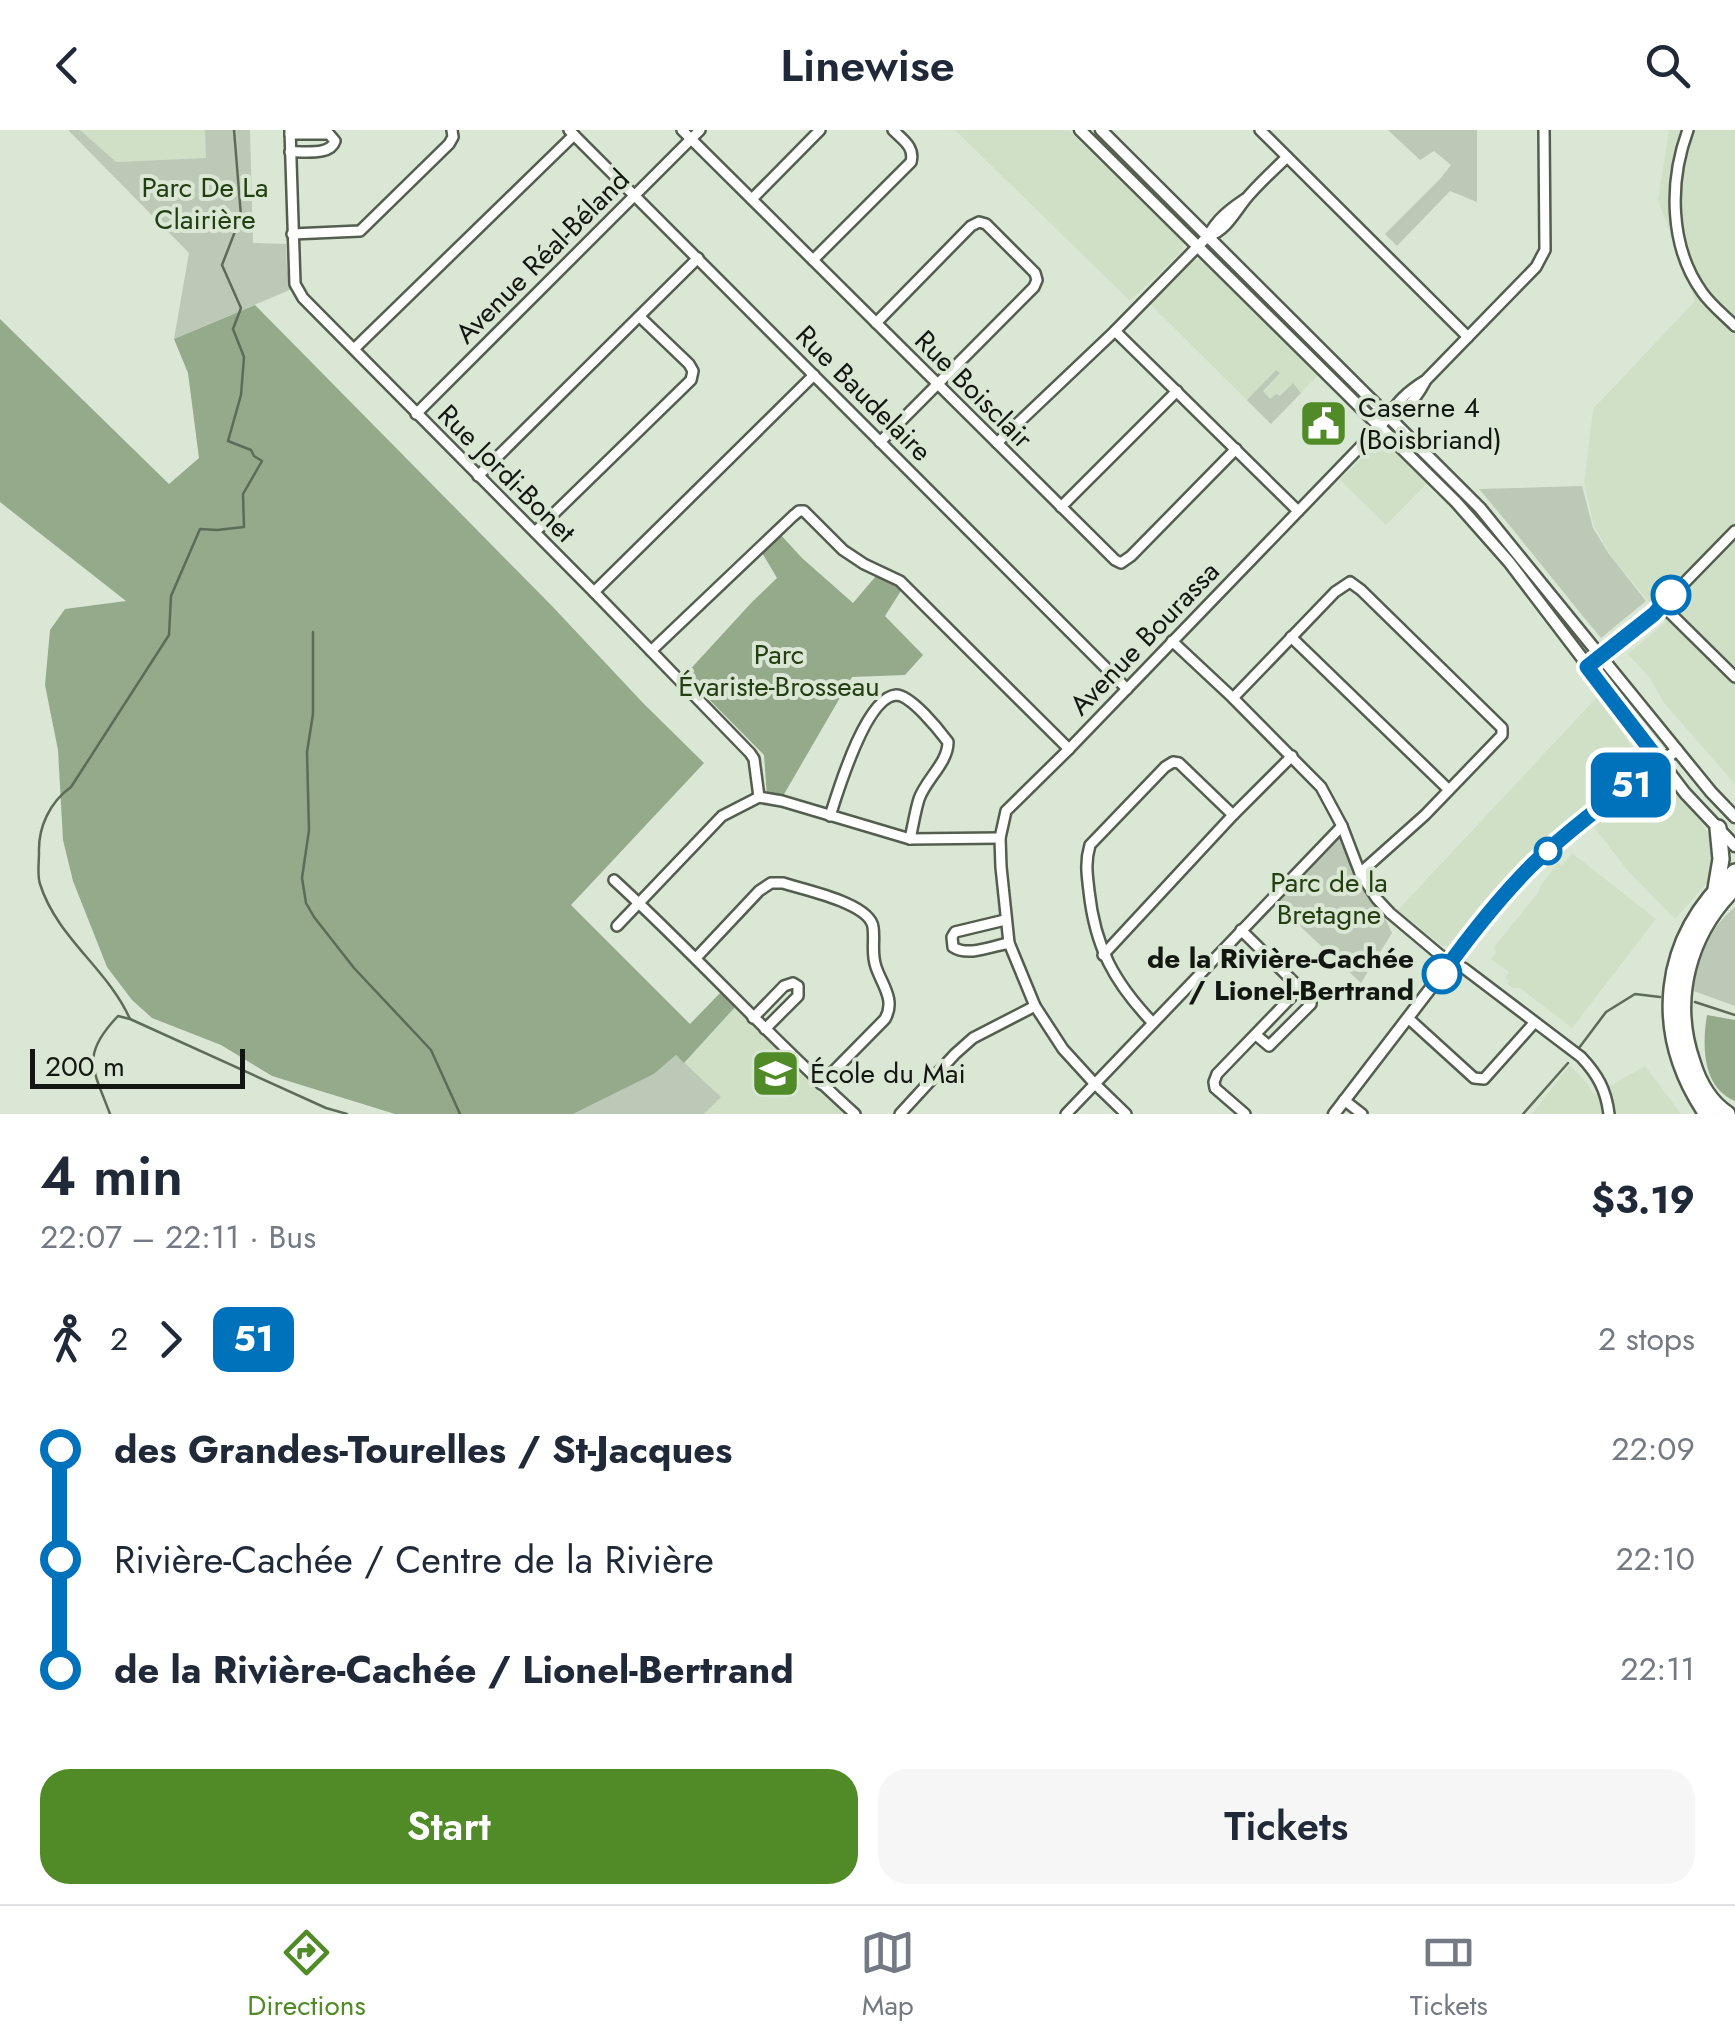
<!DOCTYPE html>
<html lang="en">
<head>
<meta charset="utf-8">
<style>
	:root { --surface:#fff; --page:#f6f6f7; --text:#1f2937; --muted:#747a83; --line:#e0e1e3; --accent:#508b28 }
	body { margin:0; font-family:Jost,sans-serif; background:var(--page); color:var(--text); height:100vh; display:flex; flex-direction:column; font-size:38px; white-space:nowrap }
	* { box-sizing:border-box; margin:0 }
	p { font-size:32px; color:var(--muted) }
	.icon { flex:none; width:55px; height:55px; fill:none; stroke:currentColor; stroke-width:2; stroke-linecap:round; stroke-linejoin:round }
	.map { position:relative; height:984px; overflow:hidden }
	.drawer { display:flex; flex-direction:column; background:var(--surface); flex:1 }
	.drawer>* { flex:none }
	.badge { padding:0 20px; border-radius:15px; font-size:35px; line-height:65px }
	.scale { position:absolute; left:30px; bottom:25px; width:215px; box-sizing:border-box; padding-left:10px; border:5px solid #131711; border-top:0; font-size:28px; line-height:35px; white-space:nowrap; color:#131711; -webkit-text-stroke:8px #dbe7d5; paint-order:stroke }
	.map>.badge { position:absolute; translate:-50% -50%; box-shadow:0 0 0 5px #fff }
	.legs { display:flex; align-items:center; gap:15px; height:110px; padding:0 40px; font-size:32px }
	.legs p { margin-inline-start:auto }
	.headline { display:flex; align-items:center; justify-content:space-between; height:170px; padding:0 40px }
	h1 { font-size:55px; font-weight:600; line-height:75px }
	.action { display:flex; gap:20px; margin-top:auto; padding:20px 40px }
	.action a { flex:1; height:115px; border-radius:30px; background:var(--accent); color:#fff; font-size:40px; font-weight:600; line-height:115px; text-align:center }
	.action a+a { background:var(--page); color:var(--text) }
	ul { padding:0 40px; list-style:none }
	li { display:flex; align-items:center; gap:35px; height:110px; font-size:38px }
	li i { display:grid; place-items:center; width:15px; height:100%; margin:0 12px; background:currentColor }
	li i::after { content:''; width:25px; height:25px; margin:-12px; border:8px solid; border-radius:50%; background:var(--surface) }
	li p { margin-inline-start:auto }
	li:first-child i { background:linear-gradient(#0000 50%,currentColor 0) }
	li:last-child i { background:linear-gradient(currentColor 50%,#0000 0) }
	header { display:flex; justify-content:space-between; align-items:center; height:130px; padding:0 40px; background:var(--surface); font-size:45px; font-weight:600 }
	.menu { display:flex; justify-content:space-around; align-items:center; height:140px; border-top:2px solid var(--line); background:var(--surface); font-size:28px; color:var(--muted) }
	.menu a { display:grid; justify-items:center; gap:5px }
	.menu .on { color:var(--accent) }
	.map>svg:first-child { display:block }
	.built { fill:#cfe0c7 }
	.green { fill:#bcc9b6 }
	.forest { fill:#95a98b }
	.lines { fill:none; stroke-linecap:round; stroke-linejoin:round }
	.stream { stroke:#5c6c56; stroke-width:2.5 }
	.minor-casing { stroke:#545e4f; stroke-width:14 }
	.tertiary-casing { stroke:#545e4f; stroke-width:15 }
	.motorway-casing { stroke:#545e4f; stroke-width:20 }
	.minor { stroke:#fff; stroke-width:9 }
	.tertiary { stroke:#fff; stroke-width:10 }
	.motorway { stroke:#fff; stroke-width:15 }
	.line-1-casing { stroke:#fff; stroke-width:22 }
	.line-1 { stroke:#0072bc; stroke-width:15 }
	.stop-1-dot { fill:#fff; stroke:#0072bc; stroke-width:5 }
	.labels { text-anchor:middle; stroke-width:8; stroke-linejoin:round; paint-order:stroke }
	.park-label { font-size:28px; fill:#233e11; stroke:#dbe7d5 }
	.street-label { font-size:28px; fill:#131711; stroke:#dbe7d5 }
	.poi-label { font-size:28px; fill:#131711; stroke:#dbe7d5; text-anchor:start }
	.stop-label { font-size:28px; font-weight:bold; fill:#131711; stroke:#dbe7d5; text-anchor:end }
</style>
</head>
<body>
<header><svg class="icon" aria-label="back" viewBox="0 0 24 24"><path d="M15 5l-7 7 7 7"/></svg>Linewise<svg class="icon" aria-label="search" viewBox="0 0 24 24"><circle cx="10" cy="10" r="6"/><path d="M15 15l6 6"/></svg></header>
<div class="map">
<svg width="1735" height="984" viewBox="0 0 1735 984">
	<rect width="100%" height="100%" fill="#dbe7d5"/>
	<g class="built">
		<polygon points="80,0 205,0 207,28 115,32"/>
		<polygon points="955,0 1068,0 1184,112 1182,121 1130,171"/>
		<polygon points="1669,0 1735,0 1735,654 1664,573 1650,548 1628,524 1666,492 1613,429 1594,396 1584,353 1593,279 1695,171 1658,70"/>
		<polygon points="1200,129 1202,133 1206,132 1320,243 1271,294 1150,174 1193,131"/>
		<polygon points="1376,314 1386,314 1427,353 1386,395 1340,350"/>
		<polygon points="1597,567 1640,628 1640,633 1586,674 1521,730 1480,775 1448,816 1442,816 1398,780"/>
		<polygon points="1658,648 1664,648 1702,693 1714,714 1714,745 1675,789 1628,741 1594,697"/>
		<polygon points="1572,723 1656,789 1572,898 1520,858 1513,858 1507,854 1509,851 1505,848 1509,842 1491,829 1497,822 1493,818 1538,763 1541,755 1558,733 1562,735"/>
		<polygon points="736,876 850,984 704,984 721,967 684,933"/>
		<polygon points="1570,935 1586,952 1594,965 1645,936 1681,984 1532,984"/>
	</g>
	<g class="green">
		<polygon points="68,0 80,0 116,32 206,28 205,0 250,0 253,113 286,114 287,138 292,159 174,209 189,123"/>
		<polygon points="1388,0 1477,0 1477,72 1450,61 1397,116 1385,104 1440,49 1451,35 1434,21 1420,30"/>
		<polygon points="1276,240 1280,243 1263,261 1270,269 1276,264 1280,266 1293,253 1301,263 1271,294 1247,270"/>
		<path d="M1582,356L1593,398L1609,424L1646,471L1601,508C1560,459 1521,408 1479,359Z"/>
		<polygon points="1342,696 1392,803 1361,853 1272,770"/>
		<path d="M1735,777V876L1691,860C1701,825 1706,802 1735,777Z"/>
		<polygon points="676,925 721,967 704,984 573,984 654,944"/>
	</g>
	<g class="forest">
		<polygon points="255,175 552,476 644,574 704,633 571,775 690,894 721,862 736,876 684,933 676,925 654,944 573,984 395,984 272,946 221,915 152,888 132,870 107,837 73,751 63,710 58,620 45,555 50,500 65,479 126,471 0,372 0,189 169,354 199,328 188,243 174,209"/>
		<polygon points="780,404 802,428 853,473 876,446 902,459 885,486 923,525 905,545 852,547 783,666 767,667 764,625 685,545 752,472 777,448 761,421"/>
		<path d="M1707,885L1735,890V971C1702,958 1702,915 1707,885Z"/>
	</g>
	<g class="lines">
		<g class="stream">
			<polyline points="313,502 313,584 307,622 309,700 302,748 306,773 314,787 354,838 431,920 460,984"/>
			<polyline points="1695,872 1735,885"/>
			<path d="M130,889C108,839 57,808 40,754C37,745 39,733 39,723C38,697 50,672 71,657L169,505L171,466L200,399L217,400L244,397L243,364L262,331L254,326L251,320L228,311L241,265L244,227L233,199L241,178L222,135L241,86L234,0"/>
			<polyline points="1579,918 1606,882 1635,864 1660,867"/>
			<path d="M110,984C93,938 80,926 118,886L130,889L326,978L347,984"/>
			<polyline points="1523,984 1568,933"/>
		</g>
		<defs>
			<g id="minor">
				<polyline points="290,0 295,154 303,168 594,462 750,623 754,629 759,667"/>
				<polyline points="569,0 1127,559"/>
				<polyline points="682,0 1115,430 1121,433 1131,426 1236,319"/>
				<polyline points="1260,0 1468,207"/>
				<path d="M1688,0C1669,51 1669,116 1702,162C1711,175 1724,185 1735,196"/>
				<path d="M290,4H329L335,11C330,26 305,21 290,22"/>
				<polyline points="752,69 820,0"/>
				<polyline points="292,104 360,101 449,14 453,7 452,0"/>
				<path d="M1209,106C1226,100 1234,84 1245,70C1257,55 1273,41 1287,27"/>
				<path d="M813,130L911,32C915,17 903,10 893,0"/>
				<polyline points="876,193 971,96 979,92 986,94 1035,143 1037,150 1034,157 880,312"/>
				<polyline points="1115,201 1298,381"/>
				<polyline points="354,219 574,5"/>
				<polyline points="416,284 700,0"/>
				<path d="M1389,287C1405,283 1417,267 1425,252"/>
				<path d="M997,313L1115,201L1208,106C1217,89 1230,79 1245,69"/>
				<polyline points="478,346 698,128"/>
				<polyline points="1061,377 1177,261"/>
				<polyline points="535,402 691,250 693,241 689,234 640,187"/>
				<polyline points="594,462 814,245"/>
				<polyline points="1662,475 1735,547"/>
				<polyline points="1291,507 1448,659"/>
				<path d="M1172,511L1233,568L1321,657L1342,696L1360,743L1377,769L1390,783L1440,825L1465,839L1581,927C1598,945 1606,960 1609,984"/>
				<polyline points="651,521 793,386 799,381 804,381 843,420 864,434 900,451 1069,619"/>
				<polyline points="1587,537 1654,484 1735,401"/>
				<polyline points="1233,568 1335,462 1350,452 1361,460 1502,598 1502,605 1425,685 1360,743"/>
				<path d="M830,686C838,661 866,567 896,565C911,565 939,600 948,612C948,633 926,649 919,669C915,682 913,696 910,709"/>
				<path d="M614,750C697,826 771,909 855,984"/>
				<path d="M1005,790L955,802L952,807L953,817C968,827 992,816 1009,813"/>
				<polyline points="617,796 722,686 759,667 782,671 910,709 1000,708"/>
				<polyline points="1241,800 1311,869 1311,874 1269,916 1256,905"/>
				<polyline points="1103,825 1233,685 1292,626"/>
				<path d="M696,828L759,761L771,753H783C804,760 870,773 873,797C875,811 871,823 876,837C882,855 896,870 885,889L821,954"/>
				<polyline points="753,888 784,856 793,853 798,856 798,866 765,899"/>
				<polyline points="1408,888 1474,948 1484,949 1534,893"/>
				<path d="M1152,892C1114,852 1095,817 1089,761C1087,744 1085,732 1090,715L1165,637L1173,632L1179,633L1233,685"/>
				<polyline points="1344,970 1362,984"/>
				<polyline points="900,984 955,924 973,908 1035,876"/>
				<polyline points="1066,984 1342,696"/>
				<path d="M1126,984L1094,953L1063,919L1035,876L1009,813L1001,737L1000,708L1006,681L1069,619L1389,287C1396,271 1411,259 1426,250L1536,137L1545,120L1544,0"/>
				<polyline points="1245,984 1215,958 1214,952 1217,944 1301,857"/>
			</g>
			<g id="tertiary">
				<polyline points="1080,0 1456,372 1509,432 1685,663 1735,716"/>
				<polyline points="1101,0 1480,378 1711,662 1735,687"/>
				<polyline points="1334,984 1476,799 1514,753 1575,697 1677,620"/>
			</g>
			<g id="motorway">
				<polyline points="1716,759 1721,729 1718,698"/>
				<path d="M1707,984C1651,901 1661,809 1735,742"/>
				<path d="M1727,984C1709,972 1698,952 1692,932C1670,869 1688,803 1735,757"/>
			</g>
		</defs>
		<use href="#minor" class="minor-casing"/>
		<use href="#tertiary" class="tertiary-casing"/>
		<use href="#motorway" class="motorway-casing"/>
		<use href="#minor" class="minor"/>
		<use href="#tertiary" class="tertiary"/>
		<use href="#motorway" class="motorway"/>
	</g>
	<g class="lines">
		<defs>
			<path id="line-1" d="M1442,844C1470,805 1499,768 1532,735C1572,697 1616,665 1660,632L1587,537L1654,484L1671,465"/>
		</defs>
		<use href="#line-1" class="line-1-casing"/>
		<use href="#line-1" class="line-1"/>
	</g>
	<defs>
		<symbol id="civic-square" viewBox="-11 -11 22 22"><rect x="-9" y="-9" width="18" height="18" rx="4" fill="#508b28" stroke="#dbe7d5"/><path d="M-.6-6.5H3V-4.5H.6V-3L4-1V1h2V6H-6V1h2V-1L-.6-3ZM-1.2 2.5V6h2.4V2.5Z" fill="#fff"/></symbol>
		<symbol id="school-square" viewBox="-11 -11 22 22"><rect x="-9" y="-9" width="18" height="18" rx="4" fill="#508b28" stroke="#dbe7d5"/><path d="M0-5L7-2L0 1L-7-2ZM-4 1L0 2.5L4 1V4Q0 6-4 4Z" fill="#fff"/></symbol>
	</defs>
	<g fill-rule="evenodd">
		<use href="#civic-square" x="1296" y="266" width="55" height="55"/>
		<use href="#school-square" x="748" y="916" width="55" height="55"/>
	</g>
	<g class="stop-1-dot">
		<circle cx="1671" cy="465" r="18"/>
		<circle cx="1548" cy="721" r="12"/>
		<circle cx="1442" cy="844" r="18"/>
	</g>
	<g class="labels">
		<g class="park-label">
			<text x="205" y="67">Parc De La<tspan x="205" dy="32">Clairière</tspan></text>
			<text x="779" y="534">Parc<tspan x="779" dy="32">Évariste-Brosseau</tspan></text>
			<text x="1329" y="762">Parc de la<tspan x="1329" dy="32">Bretagne</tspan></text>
		</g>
		<g class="street-label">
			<text transform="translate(542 126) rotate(-45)" y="10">Avenue Réal-Béland</text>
			<text transform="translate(974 259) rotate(45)" y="10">Rue Boisclair</text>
			<text transform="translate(864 263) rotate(45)" y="10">Rue Baudelaire</text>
			<text transform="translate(507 343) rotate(45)" y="10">Rue Jordi-Bonet</text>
			<text transform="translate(1144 508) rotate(-46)" y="10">Avenue Bourassa</text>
		</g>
		<g class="poi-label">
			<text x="1358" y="287">Caserne 4<tspan x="1358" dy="32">(Boisbriand)</tspan></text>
			<text x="810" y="953">École du Mai</text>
		</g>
		<g class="stop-label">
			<text x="1414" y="838">de la Rivière-Cachée<tspan x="1414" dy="32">/ Lionel-Bertrand</tspan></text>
		</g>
	</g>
</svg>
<div class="scale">200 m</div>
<b class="badge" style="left:1631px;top:655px;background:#0072bc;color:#fff">51</b>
</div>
<section class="drawer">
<div class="headline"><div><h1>4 min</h1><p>22:07 – 22:11 · Bus</p></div><b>$3.19</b></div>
<div class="legs"><svg class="icon" aria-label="walk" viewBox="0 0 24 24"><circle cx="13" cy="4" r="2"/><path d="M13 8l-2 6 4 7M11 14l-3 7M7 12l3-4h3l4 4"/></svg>2<svg class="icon" aria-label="forward" viewBox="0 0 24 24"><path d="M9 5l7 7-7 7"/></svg><b class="badge" style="background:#0072bc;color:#fff">51</b><p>2 stops</p></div>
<ul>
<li><i style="color:#0072bc"></i><b>des Grandes-Tourelles / St-Jacques</b><p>22:09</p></li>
<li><i style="color:#0072bc"></i><span>Rivière-Cachée / Centre de la Rivière</span><p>22:10</p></li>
<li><i style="color:#0072bc"></i><b>de la Rivière-Cachée / Lionel-Bertrand</b><p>22:11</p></li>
</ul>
<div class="action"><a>Start</a><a>Tickets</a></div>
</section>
<nav class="menu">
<a class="on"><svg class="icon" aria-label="directions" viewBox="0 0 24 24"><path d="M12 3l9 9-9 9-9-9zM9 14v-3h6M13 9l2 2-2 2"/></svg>Directions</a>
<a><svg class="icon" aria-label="map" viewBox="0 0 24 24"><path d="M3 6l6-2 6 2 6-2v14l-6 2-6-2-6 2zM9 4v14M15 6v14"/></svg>Map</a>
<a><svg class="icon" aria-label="tickets" viewBox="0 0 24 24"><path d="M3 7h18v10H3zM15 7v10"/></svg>Tickets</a>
</nav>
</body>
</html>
